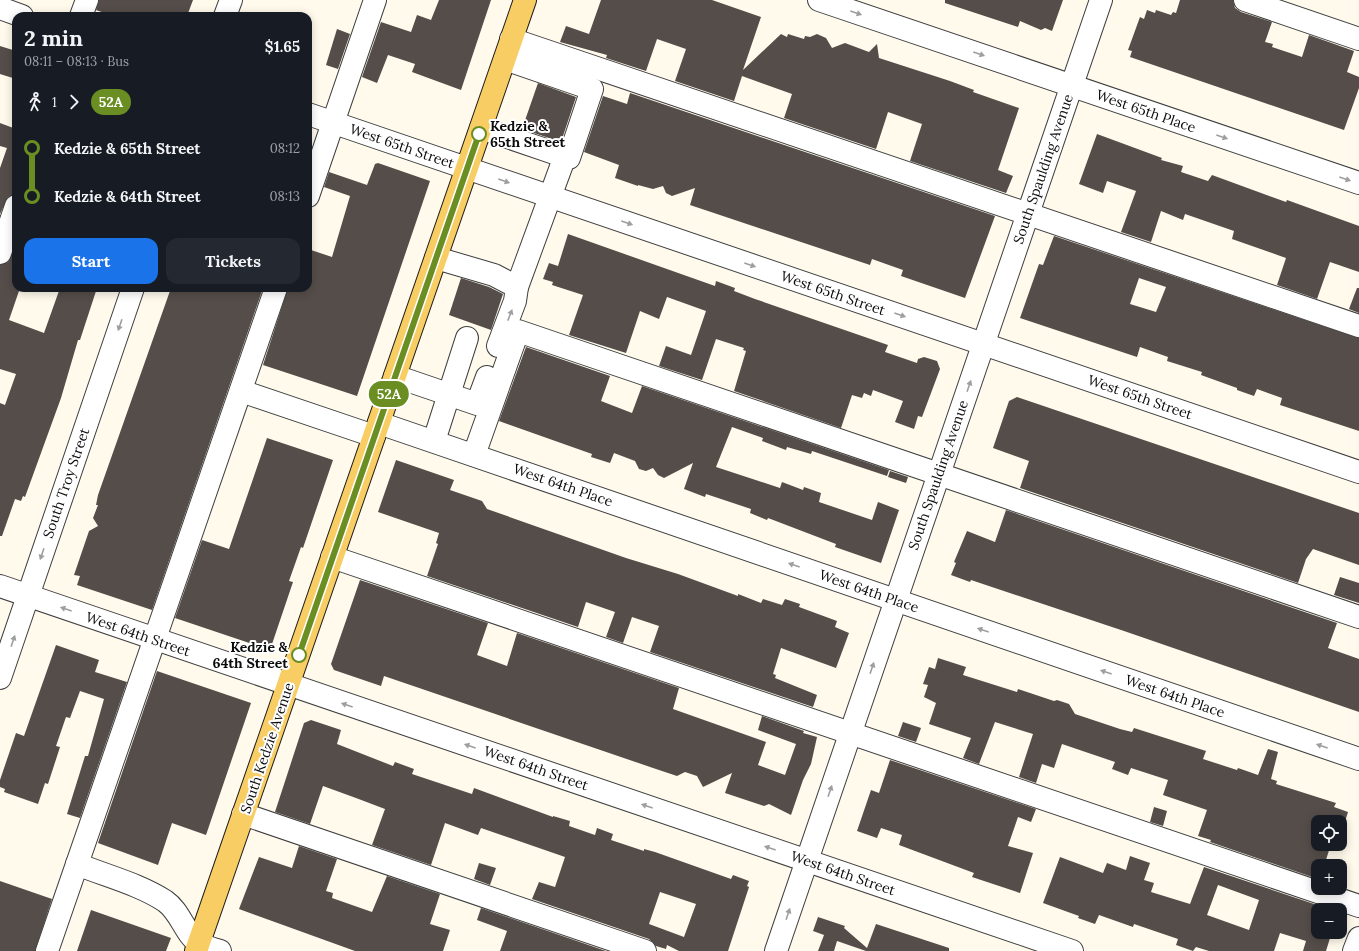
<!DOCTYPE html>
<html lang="en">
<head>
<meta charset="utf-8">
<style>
	:root { --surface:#171b24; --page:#242831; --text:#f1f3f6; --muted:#9ea1a6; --accent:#1a73e8 }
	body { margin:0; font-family:Lora,serif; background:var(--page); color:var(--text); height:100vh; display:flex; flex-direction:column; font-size:15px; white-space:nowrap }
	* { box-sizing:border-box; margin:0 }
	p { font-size:13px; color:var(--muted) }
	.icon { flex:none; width:22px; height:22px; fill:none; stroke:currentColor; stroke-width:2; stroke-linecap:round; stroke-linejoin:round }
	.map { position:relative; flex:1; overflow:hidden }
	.drawer { position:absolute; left:12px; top:12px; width:300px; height:280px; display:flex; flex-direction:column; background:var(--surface); border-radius:12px; box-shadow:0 2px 10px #0003 }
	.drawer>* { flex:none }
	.badge { padding:0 8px; border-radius:13px; font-size:14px; line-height:26px }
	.buttons { position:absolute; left:1311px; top:815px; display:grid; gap:8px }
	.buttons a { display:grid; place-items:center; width:36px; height:36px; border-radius:8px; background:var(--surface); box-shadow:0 2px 10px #0003; font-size:20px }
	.map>.badge { position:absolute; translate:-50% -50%; box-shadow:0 0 0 2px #fff }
	.legs { display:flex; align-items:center; gap:6px; height:44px; padding:0 12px; font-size:13px }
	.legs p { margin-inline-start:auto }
	.headline { display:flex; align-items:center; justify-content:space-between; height:68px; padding:0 12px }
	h1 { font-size:22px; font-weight:700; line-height:30px }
	.button { display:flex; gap:8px; margin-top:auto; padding:8px 12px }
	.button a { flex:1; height:46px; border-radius:12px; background:var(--accent); color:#fff; font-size:16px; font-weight:700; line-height:46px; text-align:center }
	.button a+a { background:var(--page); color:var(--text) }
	ul { padding:0 12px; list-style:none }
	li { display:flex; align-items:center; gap:14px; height:48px; font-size:15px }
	li i { display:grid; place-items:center; width:6px; height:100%; margin:0 5px; background:currentColor }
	li i::after { content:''; width:10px; height:10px; margin:-5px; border:3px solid; border-radius:50%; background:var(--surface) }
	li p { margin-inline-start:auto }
	li:first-child i { background:linear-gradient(#0000 50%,currentColor 0) }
	li:last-child i { background:linear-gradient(currentColor 50%,#0000 0) }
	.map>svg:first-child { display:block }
	.building { fill:#554d49; fill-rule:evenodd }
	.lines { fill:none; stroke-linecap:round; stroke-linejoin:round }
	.minor-casing { stroke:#3f3f3f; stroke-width:24 }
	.major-casing { stroke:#1d1d1d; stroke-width:24 }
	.minor { stroke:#fff; stroke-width:22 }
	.major { stroke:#f8cd63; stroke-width:22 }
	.oneway { fill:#9e9e9e }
	.line-1-casing { stroke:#fff; stroke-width:9 }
	.line-1 { stroke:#6b8e23; stroke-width:6 }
	.stop-1-dot { fill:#fff; stroke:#6b8e23; stroke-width:2 }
	.labels { text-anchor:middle; stroke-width:4; stroke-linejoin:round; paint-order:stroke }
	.street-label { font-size:14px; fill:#0c0c0c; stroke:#fff }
	.stop-label { font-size:14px; font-weight:bold; fill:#0c0c0c; stroke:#fff; text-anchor:start }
</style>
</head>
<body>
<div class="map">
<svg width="1359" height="951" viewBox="0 0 1359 951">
	<rect width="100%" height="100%" fill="#fffaec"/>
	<g class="building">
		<polygon points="99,0 193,0 187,16 113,16 96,10"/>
		<polygon points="439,0 491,0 461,90 412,72 415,64 388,55 377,83 362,77 381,22 411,32 417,15 431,20"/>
		<polygon points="601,0 712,0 761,17 743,70 781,34 787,37 788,34 804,39 805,36 810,37 817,34 826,38 832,48 845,43 869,52 877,44 879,58 950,81 974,90 973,92 1019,108 998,170 1013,176 1006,193 910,161 922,124 888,112 876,149 784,118 792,94 742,76 734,101 675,81 686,49 657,39 646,71 606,58 607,55 560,42 566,26 589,34"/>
		<polygon points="945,0 1063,0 1052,31 1045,28 1041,30 1020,21 1018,27 945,3"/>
		<polygon points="1180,0 1233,0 1235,8 1241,12 1272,22 1265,42 1273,44 1272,47 1302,57 1309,35 1354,51 1347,72 1359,77 1359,88 1344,130 1130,57 1132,51 1128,50 1140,17 1144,19 1147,10 1155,13 1156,10 1171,15 1173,12 1176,13"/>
		<polygon points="337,29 350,34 338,69 326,65"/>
		<polygon points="0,46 16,51 16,79 0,74"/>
		<polygon points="538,83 576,97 561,142 522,129"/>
		<polygon points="630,93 995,216 965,298 901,276 903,270 886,264 872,259 870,265 690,205 695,188 672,196 666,193 663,186 653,189 638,185 638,186 615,178 619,165 584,152 603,96 627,104"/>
		<polygon points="0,123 16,129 16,194 8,197 0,214 0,168 7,148 0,146"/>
		<polygon points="1097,134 1162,158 1161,160 1183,166 1181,172 1208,181 1212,175 1286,202 1287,200 1359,226 1359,272 1330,262 1317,299 1277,285 1286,258 1232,239 1234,231 1185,214 1183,220 1161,211 1151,242 1121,232 1136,191 1107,181 1103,193 1079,184"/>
		<polygon points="378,163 430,181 357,396 263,365 288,288 308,288 308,249 332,257 350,196 324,187 329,172 367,185 375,164"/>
		<polygon points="568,234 715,286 716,281 735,288 734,291 755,299 888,345 885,352 917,363 918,359 924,357 937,361 940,369 922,417 918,416 914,429 895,422 903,401 873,390 871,396 864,393 862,398 852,395 841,428 734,391 746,351 743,350 744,348 716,339 702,380 659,366 666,346 691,355 706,311 667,297 659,319 640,311 626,353 569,335 583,295 552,285 553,282 543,279 549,263 558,266"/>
		<path d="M1054,236L1359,338V431L1280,405L1282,398L1257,389L1254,396L1237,390V388L1201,375L1202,372L1167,361L1168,357L1140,347L1137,357L1020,318L1039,264L1043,265ZM1139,278L1166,287L1156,312L1130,304Z"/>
		<polygon points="16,245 16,288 20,288 9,320 44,333 60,288 97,288 80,340 78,340 61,398 25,497 23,496 21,501 15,499 2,536 0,536 0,403 5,405 16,374 0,369 0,265 8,262"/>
		<polygon points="461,278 489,287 503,294 491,330 449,315"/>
		<polygon points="171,288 263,288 152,610 77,585 80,576 74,575 89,531 98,526 93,518 98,505 96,505 98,495"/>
		<polygon points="1357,288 1359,288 1359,313 1349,309"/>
		<polygon points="526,347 610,376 601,401 632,413 642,386 889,470 887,476 812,451 811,454 787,447 786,450 762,441 763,438 732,427 716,467 780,488 782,482 803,490 804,487 821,493 819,502 872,520 878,502 899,510 881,563 835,547 836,544 768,518 767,520 750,513 751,509 706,494 705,497 684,489 693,463 664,478 658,475 653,468 646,471 639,469 635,461 614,453 610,463 591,457 592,454 499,421"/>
		<polygon points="1017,397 1359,513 1359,565 1313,549 1306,559 1298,583 1020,488 1029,461 993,448 1009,401"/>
		<polygon points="267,438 333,460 303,548 301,547 289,581 293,582 270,650 175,618 202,540 229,549"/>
		<polygon points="396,460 454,480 450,490 482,501 487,509 626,558 678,574 738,596 738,594 761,603 763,599 782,605 785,599 800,604 799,607 837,621 835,627 849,633 836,668 781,648 773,674 776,675 775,678 817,695 813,707 650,652 659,626 632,617 623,643 606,637 615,612 586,602 578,627 427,576 438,544 436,543 439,533 378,512"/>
		<polygon points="890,471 908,477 906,483 888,477"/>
		<polygon points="1006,510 1337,623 1328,648 1359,659 1359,712 1124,631 971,580 970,582 951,575 956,563 954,562 967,531 995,542"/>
		<polygon points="1340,577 1359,583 1359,603 1334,595"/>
		<polygon points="360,580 488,623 477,655 507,666 517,633 679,688 673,709 766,742 758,765 785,775 796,744 758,730 762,716 804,731 803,733 817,737 811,764 803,780 791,815 769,804 764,806 725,793 732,773 703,787 697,776 685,772 677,776 656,769 384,676 381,686 334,670 331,664"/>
		<polygon points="56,645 99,660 95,672 127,682 80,818 67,814 85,756 88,756 104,699 80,691 70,718 66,717 56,746 60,747 48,784 45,783 38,804 4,792 5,789 0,787 0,780 16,733 24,736"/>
		<polygon points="938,658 966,667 963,675 1017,692 1018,689 1054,701 1057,700 1069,704 1075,714 1120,729 1132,732 1134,728 1206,751 1203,759 1237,770 1238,768 1258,775 1268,749 1278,752 1271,779 1277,781 1276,784 1336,803 1334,807 1348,812 1343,828 1340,828 1340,822 1318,822 1318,844 1331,844 1325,863 1318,861 1318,879 1210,842 1211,840 1198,836 1207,810 1163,795 1168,780 1131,768 1128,775 1112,769 1115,762 1062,744 1054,768 1042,764 1036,783 1019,777 1033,734 995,722 979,764 963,758 971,738 929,724 936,703 924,697 928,685 923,684 929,667 935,669"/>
		<polygon points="157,671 251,703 206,835 172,823 158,865 98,843"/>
		<path d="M311,720L341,730L337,744L393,766L395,762L414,769L412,774L472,794L474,788L553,817V816L570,821L569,826L595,835L597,828L613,834L611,840L644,851V849L655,852L731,879L733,875L749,881L747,886L749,887L728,951H679L667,945L666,949L656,946L649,939L532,899L539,882L555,887L565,857L481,828L478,835L445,823L431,865L372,845L385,809L356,798L323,786L310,824L275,812L304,723ZM660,892L696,904L684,937L649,924Z"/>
		<polygon points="903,722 921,728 916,742 898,736"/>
		<polygon points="890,760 1036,809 1031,822 1018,817 1008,846 1033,853 1020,893 972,877 974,873 899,845 902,835 881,828 877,838 857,831 871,790 879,793"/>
		<polygon points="1154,807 1167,811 1163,826 1150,822"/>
		<polygon points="299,846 337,859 326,891 333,893 332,898 372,912 387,876 440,894 430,924 450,930 443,951 355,951 239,909 259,857 292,868"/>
		<path d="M1130,856L1150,863L1144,880L1154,883L1151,892L1190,904L1204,867L1332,910H1318V933L1330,938L1326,951H1303L1306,941L1280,933L1274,951H1209L1196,947L1193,951L1176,945L1178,939L1134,924L1133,927L1099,915L1095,924L1078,918L1079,916L1043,903L1060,857L1103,873L1107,863L1126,870ZM1218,885L1259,900L1249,930L1207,915Z"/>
		<polygon points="479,863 496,868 490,885 474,879"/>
		<polygon points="0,881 52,899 35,951 0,951"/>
		<polygon points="481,908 606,951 500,951 507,931 477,920"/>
		<polygon points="91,910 171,938 166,951 77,951"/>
		<polygon points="818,917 845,926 844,928 867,948 876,924 949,948 949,951 866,951 837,941 834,951 818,951 824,935 813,931"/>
	</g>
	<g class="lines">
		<defs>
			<g id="minor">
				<polyline points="819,0 1359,183"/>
				<polyline points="1245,0 1359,39"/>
				<polyline points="0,8 22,16"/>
				<polyline points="81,16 87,0"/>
				<polyline points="225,16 231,0"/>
				<polyline points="511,39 1359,326"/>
				<polyline points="308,114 1359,472"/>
				<polyline points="481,128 569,158 592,89 505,59"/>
				<polyline points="308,196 375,0"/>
				<polyline points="0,253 16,206"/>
				<polyline points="436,258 494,275 517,287 515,301 498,346"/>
				<polyline points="517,287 565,156"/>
				<polyline points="395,376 477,404 487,377"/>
				<polyline points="250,394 374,436"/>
				<polyline points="379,423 1359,759"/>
				<polyline points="434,441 467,338"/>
				<polyline points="474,455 518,331 1359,617"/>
				<polyline points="332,557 1359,906"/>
				<polyline points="0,586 1072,951"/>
				<polyline points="0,678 133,288"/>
				<polyline points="243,814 645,951"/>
				<path d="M77,864C106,876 139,884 165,901C181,912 185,935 200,944C205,947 214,949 220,951"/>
				<polyline points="47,951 276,288"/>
				<polyline points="776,951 1101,0"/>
				<polyline points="1354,951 1359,938"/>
			</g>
			<polyline id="major" points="196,951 525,0"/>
		</defs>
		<use href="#minor" class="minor-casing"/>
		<use href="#major" class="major-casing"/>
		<use href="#minor" class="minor"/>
		<use href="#major" class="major"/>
	</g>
	<defs><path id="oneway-solid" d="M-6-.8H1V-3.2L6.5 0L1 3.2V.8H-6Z"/></defs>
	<g class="oneway">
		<use href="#oneway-solid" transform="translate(856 13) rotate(19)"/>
		<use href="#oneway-solid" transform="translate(979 54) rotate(19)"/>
		<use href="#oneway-solid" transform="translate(1222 137) rotate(19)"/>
		<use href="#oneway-solid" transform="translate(1345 179) rotate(19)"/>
		<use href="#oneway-solid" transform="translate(504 181) rotate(19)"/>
		<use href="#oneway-solid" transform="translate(627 223) rotate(19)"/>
		<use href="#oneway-solid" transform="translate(750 265) rotate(19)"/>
		<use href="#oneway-solid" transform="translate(510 315) rotate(-69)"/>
		<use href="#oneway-solid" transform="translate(900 315) rotate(19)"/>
		<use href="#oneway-solid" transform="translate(120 325) rotate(109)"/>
		<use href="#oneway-solid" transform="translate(969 386) rotate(-71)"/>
		<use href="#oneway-solid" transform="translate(42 554) rotate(109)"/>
		<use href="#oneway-solid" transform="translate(794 565) rotate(-161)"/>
		<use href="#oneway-solid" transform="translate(66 609) rotate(-161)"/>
		<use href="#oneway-solid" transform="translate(983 630) rotate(-161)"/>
		<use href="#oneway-solid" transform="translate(13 641) rotate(-71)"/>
		<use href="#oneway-solid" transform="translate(872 668) rotate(-71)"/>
		<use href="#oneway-solid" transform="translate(1106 672) rotate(-161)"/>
		<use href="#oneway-solid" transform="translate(347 705) rotate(-161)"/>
		<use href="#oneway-solid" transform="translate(470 746) rotate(-161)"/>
		<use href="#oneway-solid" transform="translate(1322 746) rotate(-161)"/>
		<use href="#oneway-solid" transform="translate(830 791) rotate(-71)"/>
		<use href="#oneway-solid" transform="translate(647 806) rotate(-161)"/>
		<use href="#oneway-solid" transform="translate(770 848) rotate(-161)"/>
		<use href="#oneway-solid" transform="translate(788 914) rotate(-71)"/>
	</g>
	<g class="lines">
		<defs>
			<polyline id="line-1" points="299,655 479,134"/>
		</defs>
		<use href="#line-1" class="line-1-casing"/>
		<use href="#line-1" class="line-1"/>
	</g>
	<g class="stop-1-dot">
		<circle cx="479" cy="134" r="7"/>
		<circle cx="299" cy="655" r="7"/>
	</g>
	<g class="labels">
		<g class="street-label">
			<text transform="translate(1146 111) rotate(19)" y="5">West 65th Place</text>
			<text transform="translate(402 146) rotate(19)" y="5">West 65th Street</text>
			<text transform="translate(1043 169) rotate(-71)" y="5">South Spaulding Avenue</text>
			<text transform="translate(833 293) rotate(19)" y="5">West 65th Street</text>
			<text transform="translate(1140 397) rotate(19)" y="5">West 65th Street</text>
			<text transform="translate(938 475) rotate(-71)" y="5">South Spaulding Avenue</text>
			<text transform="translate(66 483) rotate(-71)" y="5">South Troy Street</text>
			<text transform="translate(563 485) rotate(19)" y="5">West 64th Place</text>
			<text transform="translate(869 591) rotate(19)" y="5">West 64th Place</text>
			<text transform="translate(138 634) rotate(19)" y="5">West 64th Street</text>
			<text transform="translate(1175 696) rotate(19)" y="5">West 64th Place</text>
			<text transform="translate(267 748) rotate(-71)" y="5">South Kedzie Avenue</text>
			<text transform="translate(536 768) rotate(19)" y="5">West 64th Street</text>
			<text transform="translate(843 873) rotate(19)" y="5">West 64th Street</text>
		</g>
		<g class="stop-label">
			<text x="490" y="131">Kedzie &amp;<tspan x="490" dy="16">65th Street</tspan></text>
			<text x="288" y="652" text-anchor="end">Kedzie &amp;<tspan x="288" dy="16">64th Street</tspan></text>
		</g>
	</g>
</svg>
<div class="buttons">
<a><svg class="icon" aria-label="locate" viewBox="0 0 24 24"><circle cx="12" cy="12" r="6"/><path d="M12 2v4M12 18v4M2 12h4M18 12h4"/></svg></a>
<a>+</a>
<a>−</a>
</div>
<b class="badge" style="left:389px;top:394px;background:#6b8e23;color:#fff">52A</b>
<section class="drawer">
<div class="headline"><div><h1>2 min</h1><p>08:11 – 08:13 · Bus</p></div><b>$1.65</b></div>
<div class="legs"><svg class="icon" aria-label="walk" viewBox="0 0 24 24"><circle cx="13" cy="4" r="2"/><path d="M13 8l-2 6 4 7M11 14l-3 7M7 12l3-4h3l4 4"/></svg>1<svg class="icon" aria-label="forward" viewBox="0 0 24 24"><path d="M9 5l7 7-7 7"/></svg><b class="badge" style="background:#6b8e23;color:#fff">52A</b></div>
<ul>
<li><i style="color:#6b8e23"></i><b>Kedzie &amp; 65th Street</b><p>08:12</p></li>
<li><i style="color:#6b8e23"></i><b>Kedzie &amp; 64th Street</b><p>08:13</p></li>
</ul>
<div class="button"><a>Start</a><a>Tickets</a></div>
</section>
</div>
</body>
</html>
